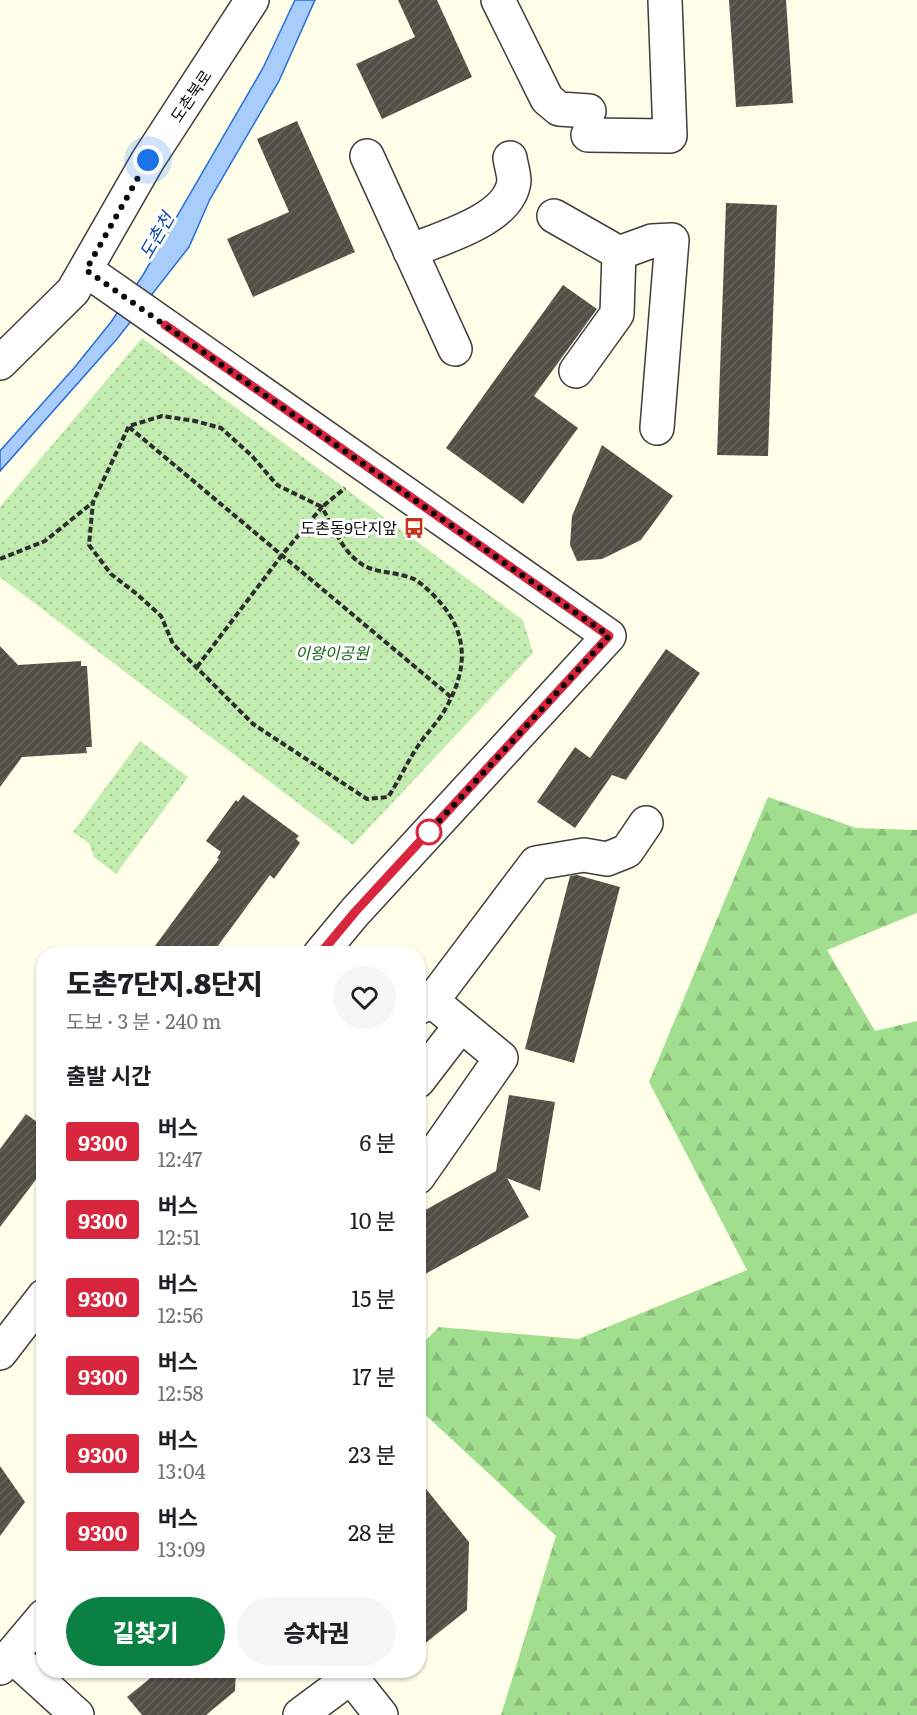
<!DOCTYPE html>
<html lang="ko">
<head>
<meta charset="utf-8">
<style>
	:root { --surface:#fff; --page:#f6f6f6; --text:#202124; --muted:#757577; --accent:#0b8043 }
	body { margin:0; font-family:Literata,"Noto Sans KR",serif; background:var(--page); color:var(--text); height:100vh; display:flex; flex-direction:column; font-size:22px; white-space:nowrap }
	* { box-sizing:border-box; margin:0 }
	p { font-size:20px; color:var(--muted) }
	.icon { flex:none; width:33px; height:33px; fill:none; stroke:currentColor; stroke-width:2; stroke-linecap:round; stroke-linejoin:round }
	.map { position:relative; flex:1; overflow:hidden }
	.drawer { position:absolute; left:36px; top:946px; width:390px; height:732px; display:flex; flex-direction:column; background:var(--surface); border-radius:24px; box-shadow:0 2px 4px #0004 }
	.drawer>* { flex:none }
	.badge { padding:0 12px; border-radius:4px; font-size:21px; line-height:39px }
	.you { position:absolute; width:30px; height:30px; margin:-15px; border:4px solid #fff; border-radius:50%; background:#1a73e8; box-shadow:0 0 0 9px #1a73e833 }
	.map>.badge { position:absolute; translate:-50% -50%; box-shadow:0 0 0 3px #fff }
	h2 { padding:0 30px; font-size:22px; line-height:54px }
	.round { display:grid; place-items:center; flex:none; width:63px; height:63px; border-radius:32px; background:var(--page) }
	.headline { display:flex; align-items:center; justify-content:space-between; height:102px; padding:0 30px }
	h1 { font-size:28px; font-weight:800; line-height:45px }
	.primary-button { display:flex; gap:12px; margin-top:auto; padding:12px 30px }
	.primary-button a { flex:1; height:69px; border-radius:36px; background:var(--accent); color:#fff; font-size:24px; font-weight:800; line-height:69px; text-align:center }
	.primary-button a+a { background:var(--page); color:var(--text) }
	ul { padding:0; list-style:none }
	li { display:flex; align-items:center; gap:18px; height:78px; padding:0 30px }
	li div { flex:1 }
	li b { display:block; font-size:22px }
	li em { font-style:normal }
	li .badge { min-width:66px; font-weight:700; text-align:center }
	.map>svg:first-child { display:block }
	.green { fill:url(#green-dots) }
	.forest { fill:url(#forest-firs) }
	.water { fill:#a8ccfb; stroke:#296fd9; stroke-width:1.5 }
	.building { fill:url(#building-hatch) }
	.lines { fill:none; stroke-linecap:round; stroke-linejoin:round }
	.minor-casing { stroke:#3e3e3e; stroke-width:36 }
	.path { stroke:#2d2d2d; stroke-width:4; stroke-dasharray:6 3; stroke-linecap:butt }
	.minor { stroke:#fff; stroke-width:33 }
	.line-casing { stroke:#fff; stroke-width:14 }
	.line { stroke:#d7263d; stroke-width:9 }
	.walk { stroke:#0b0b0b; stroke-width:6; stroke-dasharray:0 10.8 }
	.stop-dot { fill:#fff; stroke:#d7263d; stroke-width:3 }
	.labels { text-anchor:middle; stroke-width:6; stroke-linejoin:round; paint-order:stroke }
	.street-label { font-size:16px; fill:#0b0b0b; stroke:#fff }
	.poi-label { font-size:16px; fill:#0b0b0b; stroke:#fff; text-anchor:end }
	.park-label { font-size:16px; font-style:italic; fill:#176717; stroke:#fff }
	.water-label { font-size:18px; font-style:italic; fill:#0b43a6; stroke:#fff }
</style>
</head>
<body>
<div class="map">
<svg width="917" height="1715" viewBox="0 0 917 1715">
	<defs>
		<pattern id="green-dots" width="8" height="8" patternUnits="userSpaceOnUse" patternTransform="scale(1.5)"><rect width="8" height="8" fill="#c3ecb0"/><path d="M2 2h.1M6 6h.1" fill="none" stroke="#a6c996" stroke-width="1.8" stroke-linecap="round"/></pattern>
		<pattern id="forest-firs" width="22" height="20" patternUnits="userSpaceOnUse" patternTransform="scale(1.5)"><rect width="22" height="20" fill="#a1de8e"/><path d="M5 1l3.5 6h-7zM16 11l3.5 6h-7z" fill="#89bd79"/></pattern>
		<pattern id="building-hatch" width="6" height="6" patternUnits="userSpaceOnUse" patternTransform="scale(1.5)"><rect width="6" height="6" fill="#544f46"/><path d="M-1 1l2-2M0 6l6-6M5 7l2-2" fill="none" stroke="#68645c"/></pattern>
	</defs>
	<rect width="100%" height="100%" fill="#ffffe9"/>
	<g class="green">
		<polygon points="142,338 523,620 533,653 353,845 0,577 0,507"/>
		<polygon points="140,741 188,777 116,874 94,857 89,843 73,832"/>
	</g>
	<polygon class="forest" points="768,797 856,828 917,830 917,913 827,950 875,1031 917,1021 917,1715 501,1715 556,1536 419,1409 419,1347 439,1327 578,1339 747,1270 649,1082"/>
	<polygon class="water" points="295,0 315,0 279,81 210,199 189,247 117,339 0,471 0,451 74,368 111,322 143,275 263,68"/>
	<g class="building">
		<polygon points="398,0 437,0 472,77 382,119 356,64 415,37"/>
		<polygon points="729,0 786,0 793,103 736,107"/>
		<polygon points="297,121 355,252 253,297 227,239 289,212 257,139"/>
		<polygon points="726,203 777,205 768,456 717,455"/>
		<polygon points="563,285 597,309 534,396 578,428 523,504 446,448"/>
		<polygon points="602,445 673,496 641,540 602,559 577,561 570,545 572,516"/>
		<polygon points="0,646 18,665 81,661 81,666 87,666 92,747 86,747 87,753 22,757 0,787"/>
		<polygon points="666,649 700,673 626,780 612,775 575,828 537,802 575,747 590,758"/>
		<polygon points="243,795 299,836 296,839 300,843 274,879 270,875 212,954 149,954 219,859 217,858 221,852 206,841 236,800 238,802"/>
		<polygon points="577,875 620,887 574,1063 525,1049 570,876"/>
		<polygon points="509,1095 555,1102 540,1191 507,1178 529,1217 418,1278 418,1214 496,1171"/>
		<polygon points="26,1114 44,1127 44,1169 0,1227 0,1149"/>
		<polygon points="0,1466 25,1502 0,1536"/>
		<polygon points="418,1479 469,1542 467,1610 418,1649"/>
		<polygon points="159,1671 236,1671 235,1691 206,1715 142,1715 127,1697"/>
	</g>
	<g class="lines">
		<defs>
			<g id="minor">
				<polyline points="498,0 547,99 559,109 589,111"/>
				<polyline points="588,135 670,136 665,0"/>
				<polyline points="367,156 455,349"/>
				<polyline points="554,216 619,253 617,314 576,371"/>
				<path d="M410,251C441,238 510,220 514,181C514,174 511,165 510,158"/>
				<polyline points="619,253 652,241 672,240 657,428"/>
				<polyline points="86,270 609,636 355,912 320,954"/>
				<polyline points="0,363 73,291 148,160 252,0"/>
				<polyline points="418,1008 432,1001 536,863 584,855 607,859 627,851 646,823"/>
				<polyline points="418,1081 461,1025"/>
				<polyline points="418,1177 501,1058 432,1001"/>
				<polyline points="0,1353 44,1296"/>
				<polyline points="11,1655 77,1715"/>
				<polyline points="0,1668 44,1616"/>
				<polyline points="346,1671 381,1715"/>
				<polyline points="300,1715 351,1677"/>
			</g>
		</defs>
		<use href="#minor" class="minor-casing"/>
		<g class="path">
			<polyline points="129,427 451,697"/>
			<polyline points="0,559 45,541 92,503"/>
			<path d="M197,667L282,555L322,507C334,529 345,558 369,568C383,573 400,573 414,579C425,585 442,603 449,614C471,648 462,681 443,713C436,724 426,734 418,746C407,762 399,781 388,797L367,799L253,724L173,644L161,616L138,595L111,574L89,545L93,502L129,426L162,416L195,421L221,428L252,456L277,485L322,507L345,488"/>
		</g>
		<use href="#minor" class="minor"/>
	</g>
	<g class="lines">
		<defs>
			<polyline id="line" points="165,325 609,636 355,912 320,954"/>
		</defs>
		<use href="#line" class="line-casing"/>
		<use href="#line" class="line"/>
		<polyline class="walk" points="148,160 86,270 609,636 429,832"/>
	</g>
	<defs>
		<symbol id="bus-bare" viewBox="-9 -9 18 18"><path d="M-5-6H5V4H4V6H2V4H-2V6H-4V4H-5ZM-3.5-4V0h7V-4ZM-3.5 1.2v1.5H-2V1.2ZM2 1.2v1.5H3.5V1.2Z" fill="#c63318" stroke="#fff" stroke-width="2.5" paint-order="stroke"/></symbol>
	</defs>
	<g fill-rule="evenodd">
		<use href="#bus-bare" x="399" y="513" width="30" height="30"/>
	</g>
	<circle class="stop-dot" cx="429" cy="832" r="12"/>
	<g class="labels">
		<g class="street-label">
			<text transform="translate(191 96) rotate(-56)" y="6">도촌북로</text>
		</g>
		<g class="poi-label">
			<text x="397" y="534">도촌동9단지앞</text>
		</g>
		<g class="park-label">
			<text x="332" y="659">이왕이공원</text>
		</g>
		<g class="water-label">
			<text transform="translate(157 236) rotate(-60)" y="6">도촌천</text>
		</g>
	</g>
</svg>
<div class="you" style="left:148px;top:160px"></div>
<section class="drawer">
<div class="headline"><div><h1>도촌7단지.8단지</h1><p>도보 · 3 분 · 240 m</p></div><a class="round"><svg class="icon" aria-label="heart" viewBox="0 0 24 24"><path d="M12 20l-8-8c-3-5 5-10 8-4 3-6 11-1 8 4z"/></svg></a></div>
<h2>출발 시간</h2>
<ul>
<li><span class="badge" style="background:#d7263d;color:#fff">9300</span><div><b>버스</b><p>12:47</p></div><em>6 분</em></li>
<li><span class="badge" style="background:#d7263d;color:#fff">9300</span><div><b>버스</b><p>12:51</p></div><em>10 분</em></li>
<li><span class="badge" style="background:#d7263d;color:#fff">9300</span><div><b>버스</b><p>12:56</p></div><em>15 분</em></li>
<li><span class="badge" style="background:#d7263d;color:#fff">9300</span><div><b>버스</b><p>12:58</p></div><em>17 분</em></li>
<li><span class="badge" style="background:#d7263d;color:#fff">9300</span><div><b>버스</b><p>13:04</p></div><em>23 분</em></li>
<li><span class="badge" style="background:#d7263d;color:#fff">9300</span><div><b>버스</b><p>13:09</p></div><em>28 분</em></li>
</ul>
<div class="primary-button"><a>길찾기</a><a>승차권</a></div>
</section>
</div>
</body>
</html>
